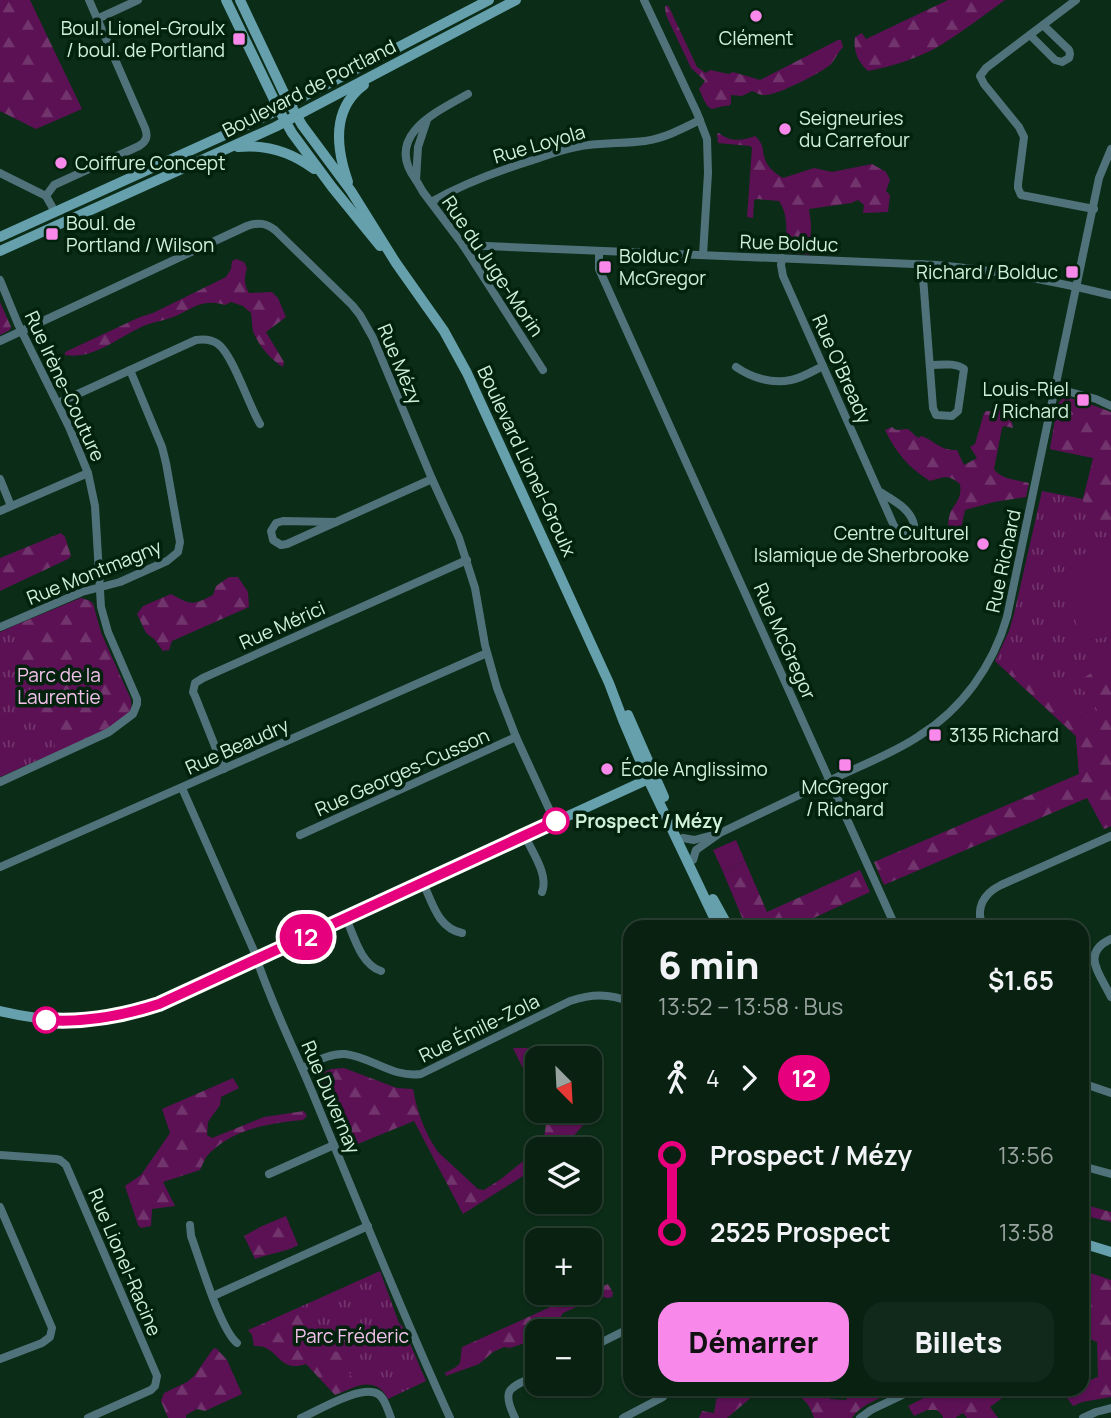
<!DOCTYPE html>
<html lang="fr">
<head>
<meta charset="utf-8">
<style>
	:root { --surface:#082111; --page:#11291a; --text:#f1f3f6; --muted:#98a39f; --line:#293e31; --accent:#f888e9 }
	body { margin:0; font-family:Manrope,sans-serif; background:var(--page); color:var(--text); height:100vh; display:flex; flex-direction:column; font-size:26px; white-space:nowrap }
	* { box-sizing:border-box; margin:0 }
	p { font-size:23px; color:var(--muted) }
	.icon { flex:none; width:38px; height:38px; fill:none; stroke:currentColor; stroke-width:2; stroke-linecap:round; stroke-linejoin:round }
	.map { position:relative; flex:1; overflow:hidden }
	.drawer { position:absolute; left:623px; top:920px; width:466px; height:476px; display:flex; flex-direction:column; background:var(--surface); border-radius:21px; box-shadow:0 2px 5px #0004,0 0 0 2px var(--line) }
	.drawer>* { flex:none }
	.badge { padding:0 14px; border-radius:23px; font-size:24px; line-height:46px }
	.needle { width:46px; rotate:156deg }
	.buttons { position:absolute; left:525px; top:1046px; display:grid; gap:14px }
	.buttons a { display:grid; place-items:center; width:77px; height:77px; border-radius:14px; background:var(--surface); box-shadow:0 2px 5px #0004,0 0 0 2px var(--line); font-size:35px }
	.map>.badge { position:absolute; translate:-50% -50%; box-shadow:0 0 0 4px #fff }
	.legs { display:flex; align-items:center; gap:10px; height:77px; padding:0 35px; font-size:23px }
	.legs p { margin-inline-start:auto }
	.head { display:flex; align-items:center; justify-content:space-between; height:119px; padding:0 35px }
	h1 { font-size:38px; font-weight:800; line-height:52px }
	.cta { display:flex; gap:14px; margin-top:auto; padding:14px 35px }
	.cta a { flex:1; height:80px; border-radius:21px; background:var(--accent); color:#111; font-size:28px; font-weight:800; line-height:80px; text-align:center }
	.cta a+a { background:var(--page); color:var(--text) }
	ul { padding:0 35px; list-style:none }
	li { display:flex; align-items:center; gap:24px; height:77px; font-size:26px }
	li i { display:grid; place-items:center; width:10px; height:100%; margin:0 9px; background:currentColor }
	li i::after { content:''; width:18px; height:18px; margin:-9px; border:5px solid; border-radius:50%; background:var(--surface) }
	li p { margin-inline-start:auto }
	li:first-child i { background:linear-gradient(#0000 50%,currentColor 0) }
	li:last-child i { background:linear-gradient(currentColor 50%,#0000 0) }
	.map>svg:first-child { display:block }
	.grass { fill:url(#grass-tufts) }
	.forest { fill:url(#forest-firs) }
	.garden { fill:#5b1154 }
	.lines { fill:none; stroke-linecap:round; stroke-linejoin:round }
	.street { stroke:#50737b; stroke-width:8 }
	.secondary { stroke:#66a0ac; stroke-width:10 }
	.line-1-casing { stroke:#fff; stroke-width:16 }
	.line-1 { stroke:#e6007e; stroke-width:10 }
	.poi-dot { fill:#f888e9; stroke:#02220e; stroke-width:2.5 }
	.stop-1-dot { fill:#fff; stroke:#e6007e; stroke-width:3.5 }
	.labels { text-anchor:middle; stroke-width:7; stroke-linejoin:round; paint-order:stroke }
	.poi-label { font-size:19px; fill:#d0f0d8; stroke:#02220e; text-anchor:start }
	.street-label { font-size:19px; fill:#d0f0d8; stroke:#02220e }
	.park-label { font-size:19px; fill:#f4c1eb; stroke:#02220e }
	.stop-label { font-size:19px; font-weight:bold; fill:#d0f0d8; stroke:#02220e; text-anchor:start }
</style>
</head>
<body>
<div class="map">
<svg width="1111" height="1418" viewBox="0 0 1111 1418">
	<defs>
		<pattern id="grass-tufts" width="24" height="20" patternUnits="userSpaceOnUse" patternTransform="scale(1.75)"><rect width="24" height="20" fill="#5b1154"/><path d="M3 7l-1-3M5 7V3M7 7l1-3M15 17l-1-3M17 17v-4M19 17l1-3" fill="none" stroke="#72346c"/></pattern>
		<pattern id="forest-firs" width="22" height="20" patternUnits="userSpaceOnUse" patternTransform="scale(1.75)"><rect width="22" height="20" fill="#5b1154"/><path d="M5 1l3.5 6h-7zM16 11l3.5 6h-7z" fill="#72346c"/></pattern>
	</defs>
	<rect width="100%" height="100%" fill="#0b2c17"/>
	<g class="grass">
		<polygon points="1066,397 1089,404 1111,412 1111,826 1104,829 1080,783 1076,736 995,661 1009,631 1014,614 1042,491 1083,499 1093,458 1050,449 1058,404 1062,399"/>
		<polygon points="81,598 90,601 93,604 101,633 131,700 112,725 75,744 0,777 0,632"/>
		<path d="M380,1271L399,1323L403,1327L426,1381L388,1399C380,1383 367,1382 351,1388L271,1320Z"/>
	</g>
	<g class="forest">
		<polygon points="0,0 30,0 82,109 36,129 0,111"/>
		<path d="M948,0H1005C984,15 963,31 941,45C919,58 894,66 868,71C858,62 853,51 855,37L862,33L866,39Z"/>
		<path d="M666,5L669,7L697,67L706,73L710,70L729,74L733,72L760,80L838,40H841L843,47C838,52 835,60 830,65C820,73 775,97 763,95C759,95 756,92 752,91L742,96L731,95V103L729,106C724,105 714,109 712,109C705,107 702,94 699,89L705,81L691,68L666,15L665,7Z"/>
		<path d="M719,133C729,142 743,141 755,136C766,146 761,151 766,162C769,169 778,175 783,178L814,168L832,172L872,164L886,172L890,180L886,191L890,195L888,212L863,213L864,205L858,200L851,203L809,209L811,224L810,255L786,252C786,235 789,215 779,201L757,199L754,200L753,218L747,217L752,148L750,146L718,143L717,134Z"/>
		<path d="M236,259L244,262L247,268C244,277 244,285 249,293L272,292L278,298L286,317L266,332L284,362L283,367C271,360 258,345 253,331C252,326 252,319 251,313L243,306L231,302L225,305C205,299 196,306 178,315C168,320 156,321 146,325C119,336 95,360 65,355V352L140,317L153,313L226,277L231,269L232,261Z"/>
		<polygon points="0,302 11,327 10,330 0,335"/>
		<polygon points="1066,397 1089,404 1111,412 1111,536 1105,532 1093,529 1096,516 1084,504 1083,499 1094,458 1050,449 1058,404 1062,399"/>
		<path d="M1005,403L1009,406L1013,428L1004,426L1002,428L994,469C1000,479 1018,480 1029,483L1026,497L994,502L965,510L959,537L952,538L948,534C948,527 948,517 951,511C957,501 962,497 960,484C948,474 944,477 930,481C909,468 896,453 885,430L892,427L896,430L908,429L918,438L921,436C935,440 939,451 957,450L964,465L977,458L970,447L975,444L984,413L986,411L997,412Z"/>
		<polygon points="61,533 65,537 71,556 68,559 0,591 0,558"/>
		<path d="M229,577H238L248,592L249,607L172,641L169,650L163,651L154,639L146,633L137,614L143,606L171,594C191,605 192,606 213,595L216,586Z"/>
		<path d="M81,598L90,601L93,604L101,633L131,700C131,705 132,706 130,711C121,726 72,745 55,753C55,738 54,726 40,717L18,722L14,721V714L43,700L47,695C45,684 30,677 22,670L19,649L11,627Z"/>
		<path d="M1111,660V826L1104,829L1087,798L884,885L874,862L1079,774L1076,736L1009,674L1017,662L1091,719L1097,710C1091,695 1087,692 1073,685Z"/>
		<polygon points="745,861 767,912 860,870 870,892 794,927 746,927 723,872"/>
		<polygon points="513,1048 528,1048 537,1064 537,1097"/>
		<path d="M344,1068L397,1088L413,1089C417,1112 425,1133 438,1152L478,1189L484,1190L501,1179L537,1150V1167L463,1214L414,1121L348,1148L316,1076L331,1069Z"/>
		<path d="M233,1078L239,1088L221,1097L220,1105L208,1122L207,1135L212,1138L264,1117L304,1111L307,1116L303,1120C270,1123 231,1129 207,1156C204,1160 202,1166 200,1170L163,1182L175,1206L152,1209L151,1226L141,1228L138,1225L125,1186L141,1175L170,1133L162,1109Z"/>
		<path d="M590,1104L603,1107L594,1113L561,1150H538C545,1140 548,1123 544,1111H590Z"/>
		<polygon points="1082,1204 1111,1212 1111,1222 1082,1215"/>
		<path d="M286,1216L298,1245C284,1253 270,1253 255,1259L244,1236L260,1227Z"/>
		<polygon points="1082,1270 1111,1280 1111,1397 1082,1402 1073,1406 1061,1390 1070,1390 1072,1392 1082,1390 1082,1383 1098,1377 1097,1342 1090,1339 1082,1341"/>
		<path d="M608,1284L613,1293L612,1297L607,1298L601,1296L563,1313L559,1319L534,1332L522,1344L510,1348L504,1347L493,1352L479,1364L446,1376L445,1373C464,1363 459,1366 462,1347L557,1304L561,1306Z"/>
		<path d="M296,1309L309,1318L326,1338L329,1351L343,1352L345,1355L346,1367L357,1386L335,1395L306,1364C277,1374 279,1344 254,1346L252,1335L248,1330Z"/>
		<polygon points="216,1348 227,1360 242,1394 205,1411 197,1409 186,1415 186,1418 168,1418 161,1401 164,1393 187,1382 194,1376 213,1349"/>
		<polygon points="714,1390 719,1390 723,1397 737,1390 760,1390 727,1418 699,1418 702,1411 714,1413 717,1396"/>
		<path d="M768,1390H829L830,1399L846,1400L852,1390H898C883,1397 861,1404 852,1418H814C806,1392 791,1392 768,1390Z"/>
		<polygon points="939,1390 1013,1390 990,1407 998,1418 967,1418 963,1413 955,1418 943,1418 942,1415 937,1410 927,1410 914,1416 908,1406"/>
	</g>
	<g class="garden">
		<polygon points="1111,549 1111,590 1070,597 1063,558"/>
		<polygon points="1111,593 1111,636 1079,642 1072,600"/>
		<polygon points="736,840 745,861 723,872 713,850"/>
	</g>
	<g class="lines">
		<g class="street">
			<polyline points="644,0 697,113 707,139 708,173 703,255"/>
			<polyline points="1076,0 986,68 980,76 984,84 1019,127 1024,137 1018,184 1018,188 1021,195 1094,209"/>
			<polyline points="97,19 138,0"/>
			<polyline points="1030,35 1055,60 1062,62 1069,58 1070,54 1069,50 1043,25"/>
			<path d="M427,120L418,147L416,180C383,136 436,112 468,94"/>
			<polyline points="0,173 46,196 55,212"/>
			<polyline points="416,180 423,192 463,245 543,370"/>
			<path d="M46,196L54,185L139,146C147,141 148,136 145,128L89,0"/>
			<path d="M431,202C463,184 495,172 530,161C545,156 560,150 576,147C599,142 622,144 645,141C665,138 682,129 700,120"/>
			<path d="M463,245L937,265C995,270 1054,281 1111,295"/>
			<polyline points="599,251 599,269 896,928"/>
			<path d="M782,258L781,265L783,276L894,526L899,531H908L914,525C911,509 893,500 880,492"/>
			<path d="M922,264L933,408L936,415L952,416L958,411L964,369C955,362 941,365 930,365"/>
			<polyline points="0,280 18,324 69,427 88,473 95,506 101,607 108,632 137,699 137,704 133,714 109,732 0,782"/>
			<path d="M0,341L247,226C258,222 266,223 275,230L352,305L360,315L373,338L432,479L459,538L475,588L485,645L497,688L516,737L555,822"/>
			<path d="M736,367C752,378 772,384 791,380C802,378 813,371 823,366"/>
			<polyline points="1055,388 1096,399 1111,406"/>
			<path d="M58,403L196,340C204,339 211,339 218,344C233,355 249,406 260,424"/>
			<polyline points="0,479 11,506"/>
			<polyline points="0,511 88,473"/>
			<polygon points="283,521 336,522 287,544 281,545 273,540 271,531 276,523"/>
			<polyline points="336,522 432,479"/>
			<polyline points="0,627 82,592 120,582 167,561 178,552 180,542 166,463 162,447 130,370"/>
			<polyline points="224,769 195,696 193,692 195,683 203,678 467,560"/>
			<path d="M182,788L254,951C270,1002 295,1050 315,1099C359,1206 402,1313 450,1418"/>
			<polyline points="300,835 516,737"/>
			<path d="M525,836C532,852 549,875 542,892"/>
			<polyline points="683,838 694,840 717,834"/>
			<path d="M693,860L696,850L720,833C759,814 798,796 837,777C864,764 894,753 919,736C962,709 993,666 1007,617L1099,178L1111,149"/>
			<polyline points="0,867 487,653"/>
			<path d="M423,883C433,904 438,928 462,933"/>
			<path d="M346,918C354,936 361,965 381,971"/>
			<path d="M983,928C975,908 983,894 1001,885L1111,836"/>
			<path d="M1111,939C1080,953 1100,974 1111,997"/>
			<path d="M302,1068C315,1062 330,1053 345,1054C372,1057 392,1078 421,1074L570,1001C591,994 609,993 630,1002"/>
			<polyline points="1082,1083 1111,1093"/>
			<polyline points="0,1155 56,1159 60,1160 66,1165 157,1376 155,1386 151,1390 88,1418"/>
			<polyline points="1082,1166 1111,1174"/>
			<polyline points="269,1174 334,1145"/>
			<polyline points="0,1207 52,1328 50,1337 42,1343 0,1359"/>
			<path d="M190,1225L191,1236C200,1260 220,1329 237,1343"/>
			<polyline points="213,1296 368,1226"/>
			<polyline points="590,1348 630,1328"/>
			<path d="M301,1418C317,1411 362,1384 378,1394C385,1398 388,1411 391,1418"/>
			<path d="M515,1418C500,1387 511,1388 537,1375"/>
			<polyline points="623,1418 663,1397 669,1390"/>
			<polyline points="860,1418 871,1410 913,1390"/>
			<polyline points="1083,1418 1096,1412 1111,1408"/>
		</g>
		<g class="secondary">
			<polyline points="226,0 279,110 292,133 332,187 380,246"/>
			<polyline points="240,0 284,93 302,125 351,191 396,263 444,331 467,373 609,683 623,720 648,779 719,928"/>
			<path d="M238,147C266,144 291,152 314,169"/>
			<path d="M348,182C336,148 331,109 364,85"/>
			<polyline points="0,237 264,117 489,0"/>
			<polyline points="0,251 275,127 516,0"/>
			<polyline points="628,715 664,797"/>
			<polyline points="713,899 729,928"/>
			<path d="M0,1011C59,1025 101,1023 159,1004L655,776"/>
			<polyline points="1082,1243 1111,1252"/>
		</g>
	</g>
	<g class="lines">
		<defs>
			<path id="line-1" d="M46,1020C86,1023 122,1016 159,1004L556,821"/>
		</defs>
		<use href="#line-1" class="line-1-casing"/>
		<use href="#line-1" class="line-1"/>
	</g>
	<g class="poi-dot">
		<circle cx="756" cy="16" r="7"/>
		<rect x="232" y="32" width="14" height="14" rx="3.5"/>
		<circle cx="785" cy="129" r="7"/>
		<circle cx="61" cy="163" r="7"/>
		<rect x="45" y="227" width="14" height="14" rx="3.5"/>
		<rect x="598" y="260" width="14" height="14" rx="3.5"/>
		<rect x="1065" y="265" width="14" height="14" rx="3.5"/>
		<rect x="1076" y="393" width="14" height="14" rx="3.5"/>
		<circle cx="983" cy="544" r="7"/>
		<rect x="928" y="728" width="14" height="14" rx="3.5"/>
		<rect x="838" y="758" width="14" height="14" rx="3.5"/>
		<circle cx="607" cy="769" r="7"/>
	</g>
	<g class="stop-1-dot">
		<circle cx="556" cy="821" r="12"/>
		<circle cx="46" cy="1020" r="12"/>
	</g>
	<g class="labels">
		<g class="poi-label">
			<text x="225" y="35" text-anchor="end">Boul. Lionel-Groulx<tspan x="225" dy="22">/ boul. de Portland</tspan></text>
			<text x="756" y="45" text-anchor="middle">Clément</text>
			<text x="799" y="125">Seigneuries<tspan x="799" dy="22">du Carrefour</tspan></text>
			<text x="75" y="170">Coiffure Concept</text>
			<text x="66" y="230">Boul. de<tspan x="66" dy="22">Portland / Wilson</tspan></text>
			<text x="619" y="263">Bolduc /<tspan x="619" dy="22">McGregor</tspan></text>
			<text x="1058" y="279" text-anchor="end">Richard / Bolduc</text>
			<text x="1069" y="396" text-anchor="end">Louis-Riel<tspan x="1069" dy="22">/ Richard</tspan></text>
			<text x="969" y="540" text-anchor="end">Centre Culturel<tspan x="969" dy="22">Islamique de Sherbrooke</tspan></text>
			<text x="949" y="742">3135 Richard</text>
			<text x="621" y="776">École Anglissimo</text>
			<text x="845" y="794" text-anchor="middle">McGregor<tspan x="845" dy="22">/ Richard</tspan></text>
		</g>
		<g class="street-label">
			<text transform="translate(309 88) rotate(-27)" y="7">Boulevard de Portland</text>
			<text transform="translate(539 144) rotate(-16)" y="7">Rue Loyola</text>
			<text transform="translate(789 243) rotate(2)" y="7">Rue Bolduc</text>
			<text transform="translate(493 266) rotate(56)" y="7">Rue du Juge-Morin</text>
			<text transform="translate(400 364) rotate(67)" y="7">Rue Mézy</text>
			<text transform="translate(842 369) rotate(66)" y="7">Rue O'Bready</text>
			<text transform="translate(65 386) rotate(65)" y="7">Rue Irène-Couture</text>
			<text transform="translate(527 461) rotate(65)" y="7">Boulevard Lionel-Groulx</text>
			<text transform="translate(1003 561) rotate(-78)" y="7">Rue Richard</text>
			<text transform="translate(94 572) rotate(-22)" y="7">Rue Montmagny</text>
			<text transform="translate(282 625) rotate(-24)" y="7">Rue Mérici</text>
			<text transform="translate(785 641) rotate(66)" y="7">Rue McGregor</text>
			<text transform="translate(237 746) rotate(-24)" y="7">Rue Beaudry</text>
			<text transform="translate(402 772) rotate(-24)" y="7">Rue Georges-Cusson</text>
			<text transform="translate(479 1028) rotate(-26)" y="7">Rue Émile-Zola</text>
			<text transform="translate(331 1097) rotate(67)" y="7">Rue Duvernay</text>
			<text transform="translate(125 1262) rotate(67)" y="7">Rue Lionel-Racine</text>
		</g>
		<g class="park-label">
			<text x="59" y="682">Parc de la<tspan x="59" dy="22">Laurentie</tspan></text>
			<text x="352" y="1343">Parc Fréderic</text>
		</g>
		<g class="stop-label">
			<text x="575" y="828">Prospect / Mézy</text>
		</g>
	</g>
</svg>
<div class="buttons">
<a><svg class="needle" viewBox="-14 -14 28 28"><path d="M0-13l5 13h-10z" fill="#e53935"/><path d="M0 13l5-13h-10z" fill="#98a39f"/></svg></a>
<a><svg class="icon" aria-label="layers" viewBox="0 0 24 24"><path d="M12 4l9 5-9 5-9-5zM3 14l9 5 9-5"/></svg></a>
<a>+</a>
<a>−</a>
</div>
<b class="badge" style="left:306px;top:937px;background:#e6007e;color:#fff">12</b>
<section class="drawer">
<div class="head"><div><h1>6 min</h1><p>13:52 – 13:58 · Bus</p></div><b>$1.65</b></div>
<div class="legs"><svg class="icon" aria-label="walk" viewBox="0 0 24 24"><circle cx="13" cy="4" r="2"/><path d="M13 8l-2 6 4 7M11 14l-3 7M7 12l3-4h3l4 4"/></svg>4<svg class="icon" aria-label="forward" viewBox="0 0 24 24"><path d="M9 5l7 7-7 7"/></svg><b class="badge" style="background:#e6007e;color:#fff">12</b></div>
<ul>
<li><i style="color:#e6007e"></i><b>Prospect / Mézy</b><p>13:56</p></li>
<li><i style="color:#e6007e"></i><b>2525 Prospect</b><p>13:58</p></li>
</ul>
<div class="cta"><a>Démarrer</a><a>Billets</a></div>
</section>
</div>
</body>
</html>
